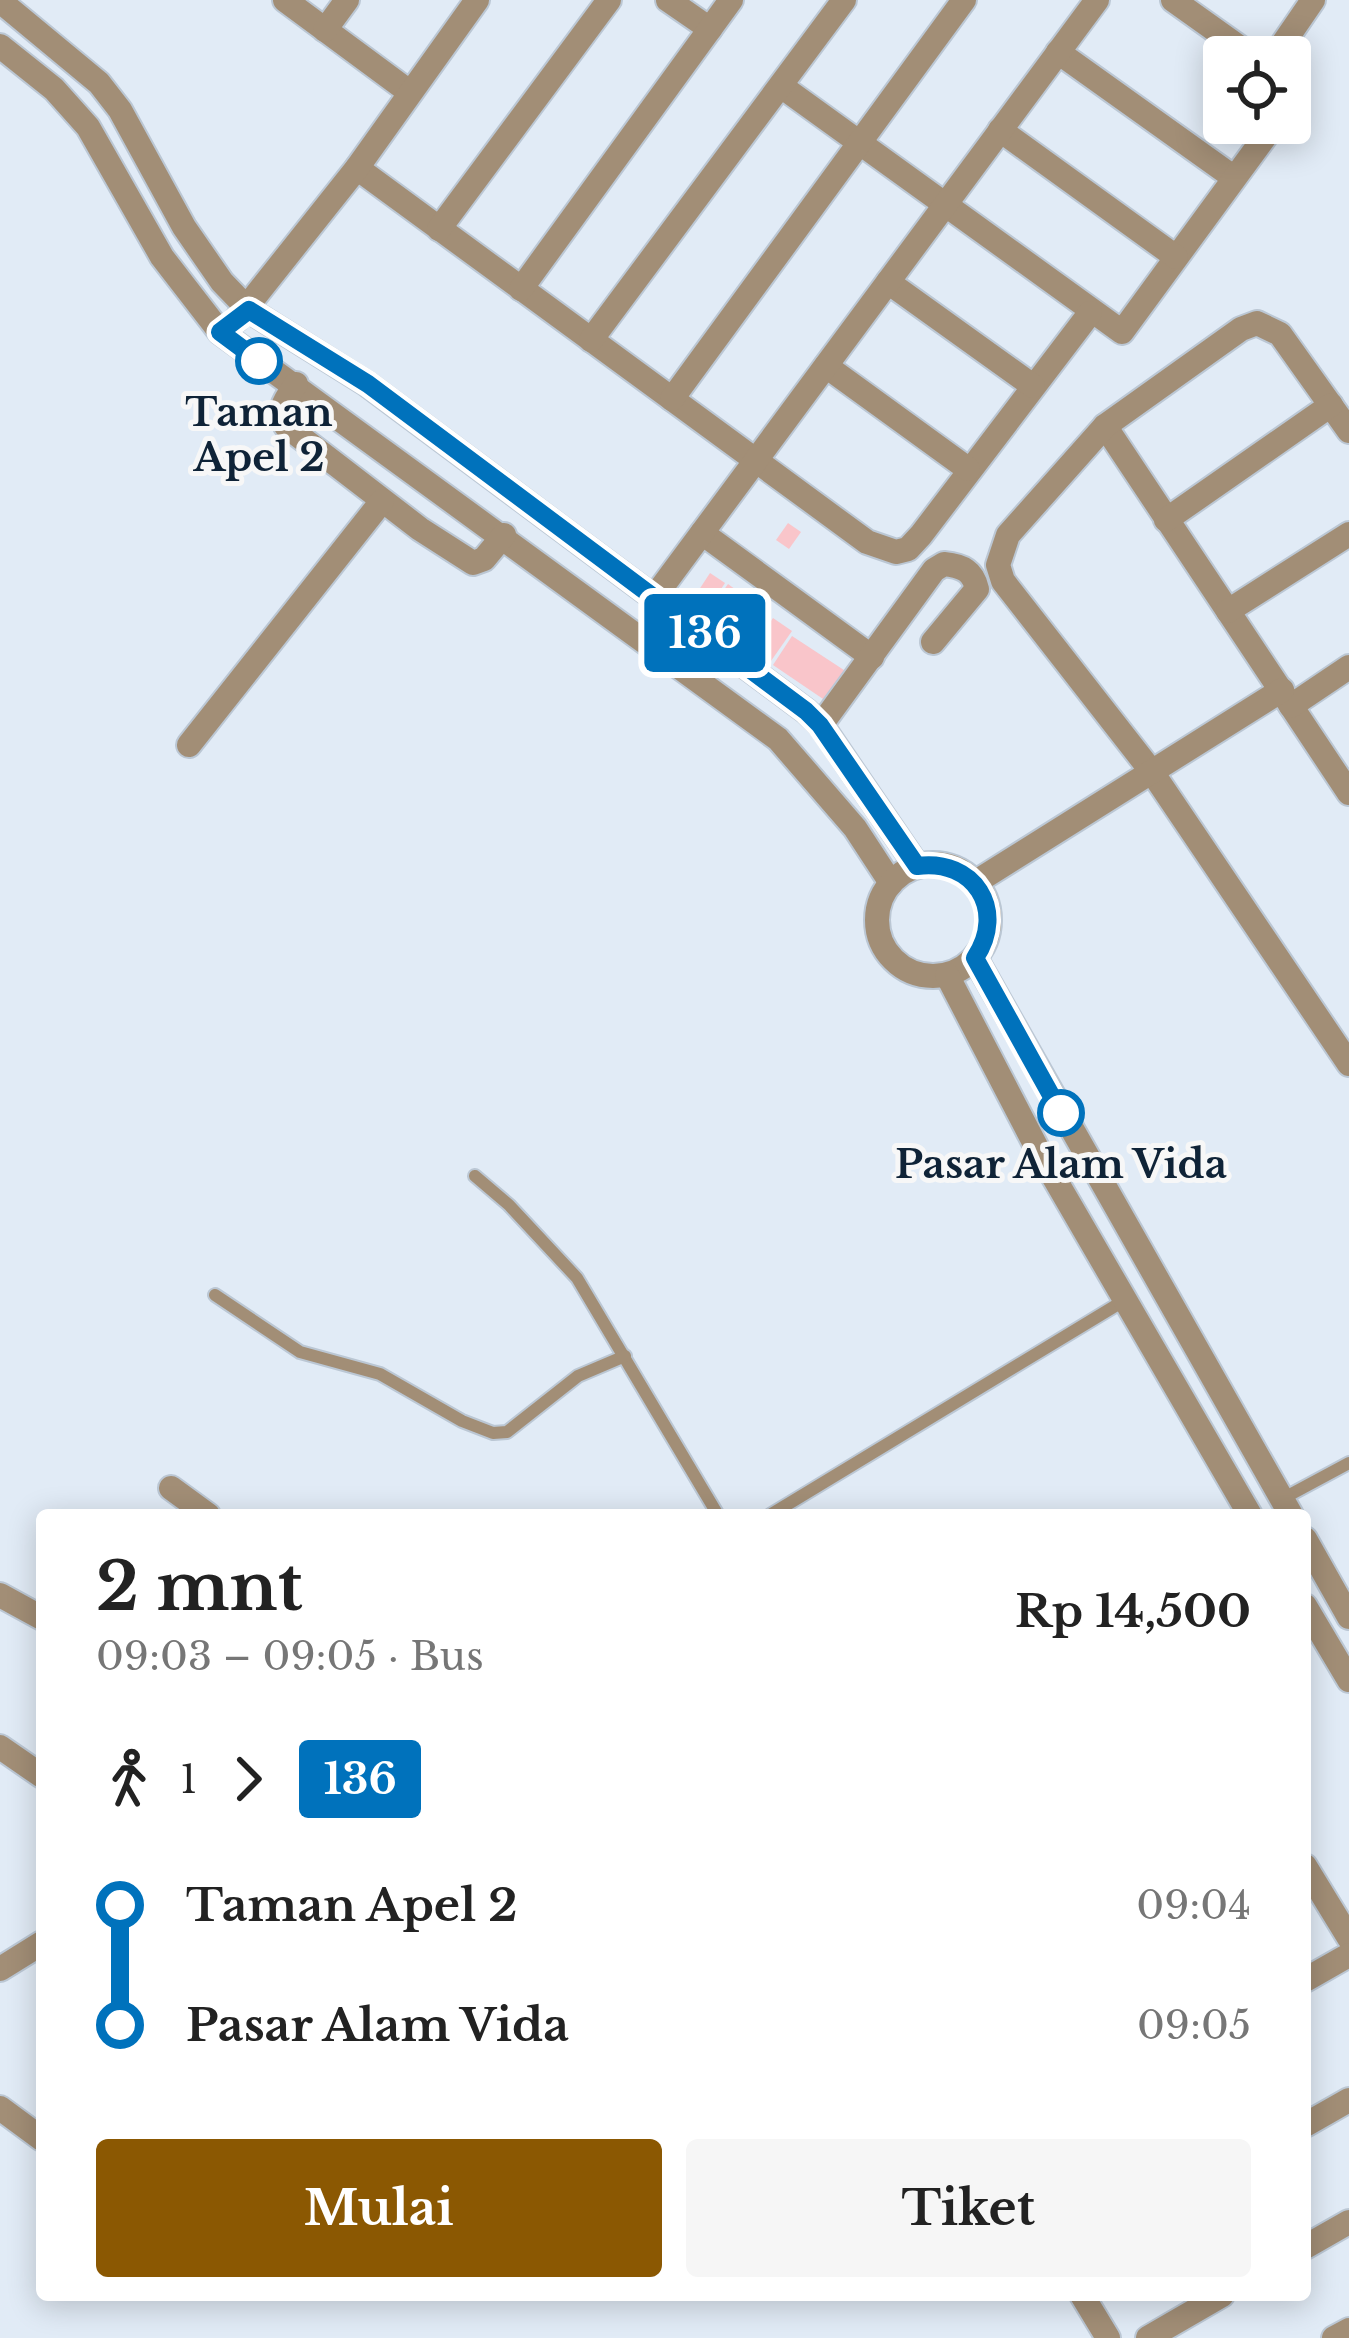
<!DOCTYPE html>
<html lang="id">
<head>
<meta charset="utf-8">
<style>
	:root { --surface:#fff; --page:#f6f6f6; --text:#222; --muted:#767676; --accent:#8b5802 }
	body { margin:0; font-family:"Libre Baskerville",serif; background:var(--page); color:var(--text); height:100vh; display:flex; flex-direction:column; font-size:45px; white-space:nowrap }
	* { box-sizing:border-box; margin:0 }
	p { font-size:39px; color:var(--muted) }
	.icon { flex:none; width:66px; height:66px; fill:none; stroke:currentColor; stroke-width:2; stroke-linecap:round; stroke-linejoin:round }
	.map { position:relative; flex:1; overflow:hidden }
	.side { position:absolute; left:36px; top:1509px; width:1275px; height:792px; display:flex; flex-direction:column; background:var(--surface); border-radius:12px; box-shadow:0 6px 30px #0003 }
	.side>* { flex:none }
	.badge { padding:0 24px; border-radius:9px; font-size:42px; line-height:78px }
	.buttons { position:absolute; left:1203px; top:36px; display:grid; gap:24px }
	.buttons a { display:grid; place-items:center; width:108px; height:108px; border-radius:12px; background:var(--surface); box-shadow:0 6px 30px #0003; font-size:60px }
	.map>.badge { position:absolute; translate:-50% -50%; box-shadow:0 0 0 6px #fff }
	.legs { display:flex; align-items:center; gap:18px; height:132px; padding:0 60px; font-size:39px }
	.legs p { margin-inline-start:auto }
	.headline { display:flex; align-items:center; justify-content:space-between; height:204px; padding:0 60px }
	h1 { font-size:66px; font-weight:800; line-height:90px }
	.button { display:flex; gap:24px; margin-top:auto; padding:24px 60px }
	.button a { flex:1; height:138px; border-radius:12px; background:var(--accent); color:#fff; font-size:48px; font-weight:800; line-height:138px; text-align:center }
	.button a+a { background:var(--page); color:var(--text) }
	ul { padding:0 60px; list-style:none }
	li { display:flex; align-items:center; gap:42px; height:120px; font-size:45px }
	li i { display:grid; place-items:center; width:18px; height:100%; margin:0 15px; background:currentColor }
	li i::after { content:''; width:30px; height:30px; margin:-15px; border:9px solid; border-radius:50%; background:var(--surface) }
	li p { margin-inline-start:auto }
	li:first-child i { background:linear-gradient(#0000 50%,currentColor 0) }
	li:last-child i { background:linear-gradient(currentColor 50%,#0000 0) }
	.map>svg:first-child { display:block }
	.building { fill:#f9c5ca }
	.lines { fill:none; stroke-linecap:round; stroke-linejoin:round }
	.service-casing { stroke:#bbc7d4; stroke-width:16 }
	.minor-casing { stroke:#bbc7d4; stroke-width:28 }
	.service { stroke:#a28e76; stroke-width:12 }
	.minor { stroke:#a28e76; stroke-width:24 }
	.line-1-casing { stroke:#fff; stroke-width:27 }
	.line-1 { stroke:#0072bc; stroke-width:18 }
	.stop-1-dot { fill:#fff; stroke:#0072bc; stroke-width:6 }
	.labels { text-anchor:middle; stroke-width:10; stroke-linejoin:round; paint-order:stroke }
	.stop-label { font-size:39px; font-weight:bold; fill:#0f2337; stroke:#f7f7f7 }
</style>
</head>
<body>
<div class="map">
<svg width="1349" height="2338" viewBox="0 0 1349 2338">
	<rect width="100%" height="100%" fill="#e1ebf6"/>
	<g class="building">
		<polygon points="788,523 801,532 789,549 776,540"/>
		<polygon points="710,573 725,583 704,615 689,605"/>
		<polygon points="728,584 747,598 725,628 706,615"/>
		<polygon points="748,602 770,617 749,647 728,633"/>
		<polygon points="773,618 792,631 771,661 752,648"/>
		<polygon points="792,636 850,674 829,703 773,665"/>
	</g>
	<g class="lines">
		<defs>
			<g id="service">
				<polyline points="475,1176 509,1205 577,1278 718,1515"/>
				<polyline points="215,1295 300,1352 380,1374 462,1421 493,1433 507,1432 578,1376 625,1356"/>
				<polyline points="1282,1499 1349,1463"/>
				<polyline points="770,1515 1125,1300"/>
			</g>
			<g id="minor">
				<polyline points="285,0 408,91"/>
				<polyline points="668,0 710,29"/>
				<polyline points="1173,0 1253,57"/>
				<polyline points="0,1 99,83 120,110 184,227 222,282 249,310 367,384 806,711 821,725 917,866"/>
				<polyline points="325,30 347,0"/>
				<polyline points="0,46 54,89 88,127 162,257 220,332 778,739 855,828 891,883"/>
				<polyline points="1058,52 1233,177"/>
				<polyline points="1274,57 1313,0"/>
				<polyline points="1290,85 1290,103"/>
				<polyline points="781,86 1122,332 1275,123"/>
				<polyline points="1000,130 1176,257"/>
				<polyline points="357,168 867,542 896,552 908,549 921,535 1090,313"/>
				<polyline points="439,229 609,0"/>
				<polyline points="888,282 1033,386"/>
				<polyline points="521,289 731,0"/>
				<polyline points="237,319 357,168 477,0"/>
				<polyline points="591,340 844,0"/>
				<polyline points="826,366 968,469"/>
				<path d="M296,384C286,399 277,408 286,426L420,529L473,563L484,559L504,535"/>
				<polyline points="672,399 964,0"/>
				<polyline points="1105,426 1349,793"/>
				<polyline points="1349,431 1280,334 1257,323 1241,329 1105,426 1008,535 998,565 1003,581 1152,772 1349,1064"/>
				<polyline points="1166,520 1331,405"/>
				<polyline points="702,533 872,657"/>
				<polyline points="656,595 1097,0"/>
				<polyline points="1228,611 1349,534"/>
				<polyline points="1291,706 1349,667"/>
				<path d="M821,725L934,570L944,564C963,566 973,571 977,589L933,642"/>
				<polyline points="189,745 382,501"/>
				<circle cx="933" cy="920" r="56"/>
				<polyline points="976,882 1282,690"/>
				<polyline points="975,958 1291,1515"/>
				<polyline points="947,975 1038,1150 1250,1515"/>
				<polyline points="171,1488 208,1515"/>
				<polyline points="1305,1539 1349,1617"/>
				<polyline points="0,1595 42,1618"/>
				<polyline points="1305,1606 1349,1680"/>
				<polyline points="0,1747 42,1776"/>
				<polyline points="1305,1866 1349,1938"/>
				<polyline points="0,1969 42,1943"/>
				<polyline points="1305,1980 1349,1955"/>
				<polyline points="0,2108 42,2139"/>
				<polyline points="1305,2125 1349,2100"/>
				<polyline points="1305,2247 1349,2222"/>
				<polyline points="1082,2295 1108,2338"/>
				<polyline points="1148,2338 1222,2295"/>
				<polyline points="1334,2338 1349,2330"/>
			</g>
		</defs>
		<use href="#service" class="service-casing"/>
		<use href="#minor" class="minor-casing"/>
		<use href="#service" class="service"/>
		<use href="#minor" class="minor"/>
	</g>
	<g class="lines">
		<defs>
			<path id="line-1" d="M259,361L220,332L249,310L368,384L806,711L820,725L917,866C974,858 1007,910 975,958L1061,1113"/>
		</defs>
		<use href="#line-1" class="line-1-casing"/>
		<use href="#line-1" class="line-1"/>
	</g>
	<g class="stop-1-dot">
		<circle cx="259" cy="361" r="21"/>
		<circle cx="1061" cy="1113" r="21"/>
	</g>
	<g class="labels">
		<g class="stop-label">
			<text x="259" y="426">Taman<tspan x="259" dy="45">Apel 2</tspan></text>
			<text x="1061" y="1178">Pasar Alam Vida</text>
		</g>
	</g>
</svg>
<div class="buttons">
<a><svg class="icon" aria-label="locate" viewBox="0 0 24 24"><circle cx="12" cy="12" r="6"/><path d="M12 2v4M12 18v4M2 12h4M18 12h4"/></svg></a>
</div>
<b class="badge" style="left:705px;top:633px;background:#0072bc;color:#fff">136</b>
<section class="side">
<div class="headline"><div><h1>2 mnt</h1><p>09:03 – 09:05 · Bus</p></div><b>Rp 14,500</b></div>
<div class="legs"><svg class="icon" aria-label="walk" viewBox="0 0 24 24"><circle cx="13" cy="4" r="2"/><path d="M13 8l-2 6 4 7M11 14l-3 7M7 12l3-4h3l4 4"/></svg>1<svg class="icon" aria-label="forward" viewBox="0 0 24 24"><path d="M9 5l7 7-7 7"/></svg><b class="badge" style="background:#0072bc;color:#fff">136</b></div>
<ul>
<li><i style="color:#0072bc"></i><b>Taman Apel 2</b><p>09:04</p></li>
<li><i style="color:#0072bc"></i><b>Pasar Alam Vida</b><p>09:05</p></li>
</ul>
<div class="button"><a>Mulai</a><a>Tiket</a></div>
</section>
</div>
</body>
</html>
